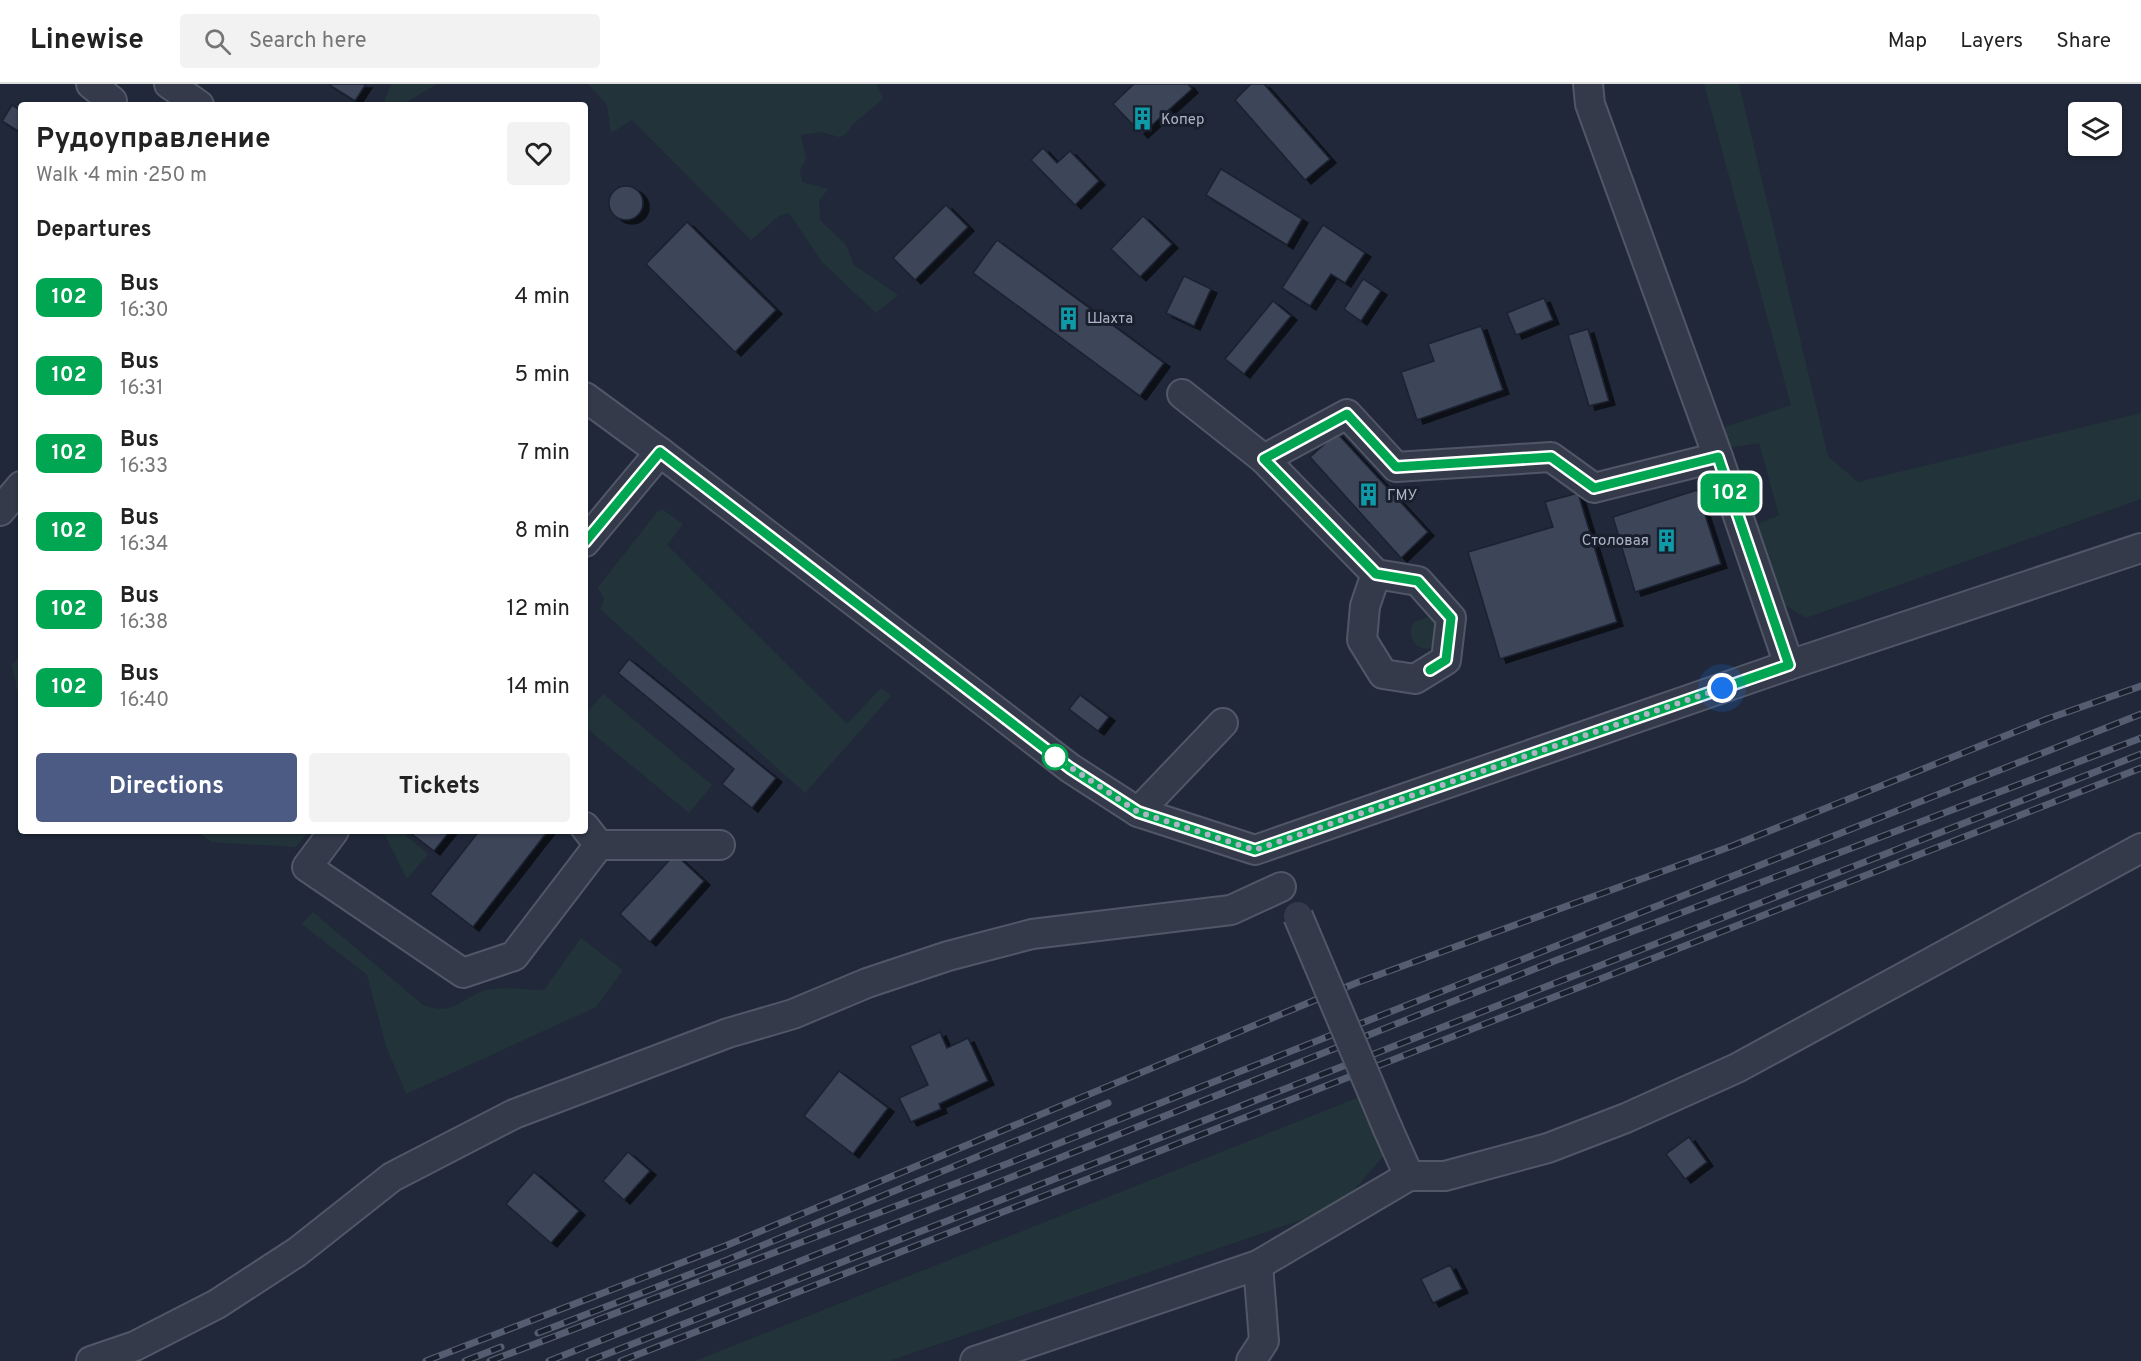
<!DOCTYPE html>
<html lang="en">
<head>
<meta charset="utf-8">
<style>
	:root { --surface:#fff; --page:#f2f2f2; --text:#222; --muted:#767676; --line:#e0e0e0; --accent:#4c5b83 }
	body { margin:0; font-family:Overpass,sans-serif; background:var(--page); color:var(--text); height:100vh; display:flex; flex-direction:column; font-size:22px; white-space:nowrap }
	* { box-sizing:border-box; margin:0 }
	p { font-size:20px; color:var(--muted) }
	.icon { flex:none; width:33px; height:33px; fill:none; stroke:currentColor; stroke-width:2; stroke-linecap:round; stroke-linejoin:round }
	.map { position:relative; flex:1; overflow:hidden }
	.details { position:absolute; left:18px; top:18px; width:570px; height:732px; display:flex; flex-direction:column; background:var(--surface); border-radius:6px; box-shadow:0 2px 4px #0004 }
	.details>* { flex:none }
	.badge { padding:0 12px; border-radius:9px; font-size:21px; line-height:39px }
	.controls { position:absolute; left:2068px; top:18px; display:grid; gap:12px }
	.controls a { display:grid; place-items:center; width:54px; height:54px; border-radius:6px; background:var(--surface); box-shadow:0 2px 4px #0004; font-size:30px }
	.you { position:absolute; width:30px; height:30px; margin:-15px; border:4px solid #fff; border-radius:50%; background:#1a73e8; box-shadow:0 0 0 9px #1a73e833 }
	.map>.badge { position:absolute; translate:-50% -50%; box-shadow:0 0 0 3px #fff }
	h2 { padding:0 18px; font-size:22px; line-height:54px }
	.round { display:grid; place-items:center; flex:none; width:63px; height:63px; border-radius:6px; background:var(--page) }
	.head { display:flex; align-items:center; justify-content:space-between; height:102px; padding:0 18px }
	h1 { font-size:28px; font-weight:700; line-height:45px }
	.button { display:flex; gap:12px; margin-top:auto; padding:12px 18px }
	.button a { flex:1; height:69px; border-radius:6px; background:var(--accent); color:#fff; font-size:24px; font-weight:700; line-height:69px; text-align:center }
	.button a+a { background:var(--page); color:var(--text) }
	ul { padding:0; list-style:none }
	li { display:flex; align-items:center; gap:18px; height:78px; padding:0 18px }
	li div { flex:1 }
	li b { display:block; font-size:22px }
	li em { font-style:normal }
	li .badge { min-width:66px; font-weight:700; text-align:center }
	header { display:flex; align-items:center; gap:36px; box-sizing:border-box; height:84px; padding:0 30px; background:var(--surface); border-bottom:2px solid var(--line) }
	header strong { font-size:28px }
	nav { display:flex; gap:33px; margin-inline-start:auto; font-size:21px }
	.search { width:420px; height:54px; background:var(--page); display:flex; align-items:center; gap:15px; box-sizing:border-box; padding:0 21px; border-radius:6px; color:var(--muted); font-size:22px }
	.map>svg:first-child { display:block }
	.green { fill:#22343a }
	.building { fill:#3c4559; stroke:#1b2130; stroke-width:1.5; filter:url(#shadow) }
	.lines { fill:none; stroke-linecap:round; stroke-linejoin:round }
	.minor-casing { stroke:#515767; stroke-width:32 }
	.minor { stroke:#343a49; stroke-width:28 }
	.rail-casing { stroke:#555d70; stroke-width:7 }
	.rail { stroke:#191f2d; stroke-width:4.5; stroke-dasharray:14; stroke-linecap:butt }
	.minor-bridge-casing { stroke:#515767; stroke-width:32; stroke-linecap:butt }
	.minor-bridge { stroke:#343a49; stroke-width:28 }
	.line-casing { stroke:#fff; stroke-width:14 }
	.line { stroke:#00a651; stroke-width:9 }
	.walk { stroke:#aeb4c6; stroke-width:6; stroke-dasharray:0 10.8 }
	.stop-dot { fill:#fff; stroke:#00a651; stroke-width:3 }
	.labels { text-anchor:middle; stroke-width:6; stroke-linejoin:round; paint-order:stroke }
	.poi-label { font-size:15px; fill:#aeb4c6; stroke:#191f2d; text-anchor:start }
</style>
</head>
<body>
<header>
<strong>Linewise</strong>
<div class="search"><svg class="icon" aria-label="search" viewBox="0 0 24 24"><circle cx="10" cy="10" r="6"/><path d="M15 15l6 6"/></svg>Search here</div>
<nav><a>Map</a><a>Layers</a><a>Share</a></nav>
</header>
<div class="map">
<svg width="2141" height="1277" viewBox="0 0 2141 1277">
	<defs>
		<filter id="shadow"><feDropShadow dx="6" dy="4" stdDeviation="0" flood-color="#0009"/></filter>
	</defs>
	<rect width="100%" height="100%" fill="#202839"/>
	<g class="green">
		<polygon points="391,0 437,0 401,21 383,21"/>
		<polygon points="588,0 877,0 883,15 854,39 845,51 839,53 820,48 801,51 806,75 800,86 802,98 828,105 819,117 820,136 846,161 854,181 898,211 876,229 822,178 789,129 779,132 751,156 632,36 611,49 607,21"/>
		<polygon points="1704,0 1739,0 1828,372 1858,398 2141,329 2141,415 1806,534 1777,516 1756,441 1779,431 1759,359 1727,364 1713,347 1791,321"/>
		<polygon points="663,426 683,440 667,461 847,640 881,604 891,612 805,709 600,525 604,515 598,503 658,427"/>
		<path d="M1427,533L1437,537L1434,564C1417,568 1406,555 1413,539Z"/>
		<polygon points="21,570 21,612 18,610 12,581"/>
		<polygon points="603,610 712,701 689,729 585,643 585,631"/>
		<polygon points="197,747 309,747 296,763 211,758"/>
		<polygon points="383,747 400,747 428,770 407,795"/>
		<path d="M313,828L423,921C458,934 463,909 492,905C509,903 527,906 544,906L581,854L623,886L596,923L406,1010L386,962L367,891L302,840Z"/>
		<polygon points="1362,1012 1387,1068 1339,1123 889,1277 695,1277"/>
	</g>
	<g class="building">
		<polygon points="328,0 366,0 355,17"/>
		<polygon points="1134,0 1188,0 1192,5 1142,50 1113,20"/>
		<polygon points="1251,0 1264,0 1330,75 1305,96 1235,16"/>
		<polygon points="12,21 21,27 21,49 2,37"/>
		<polygon points="1043,64 1057,79 1070,67 1099,97 1075,121 1031,76"/>
		<polygon points="1221,85 1302,135 1287,161 1206,111"/>
		<circle cx="626" cy="119" r="17"/>
		<polygon points="946,121 968,143 915,196 893,174"/>
		<polygon points="1143,132 1172,160 1140,193 1111,165"/>
		<polygon points="687,138 776,226 735,268 646,180"/>
		<polygon points="1323,141 1365,169 1345,199 1331,190 1310,222 1282,204"/>
		<polygon points="997,156 1164,279 1140,312 973,189"/>
		<polygon points="1184,192 1211,205 1194,242 1166,229"/>
		<polygon points="1363,195 1381,207 1361,237 1344,225"/>
		<polygon points="1544,214 1553,236 1516,251 1507,229"/>
		<polygon points="1273,217 1291,232 1244,290 1225,275"/>
		<polygon points="1481,242 1503,306 1417,336 1401,288 1434,277 1428,260"/>
		<polygon points="1588,245 1609,317 1589,322 1568,251"/>
		<polygon points="1337,349 1428,448 1401,474 1310,373"/>
		<polygon points="1697,406 1721,480 1635,508 1613,433"/>
		<polygon points="1578,409 1617,538 1500,575 1468,468 1553,443 1545,418"/>
		<polygon points="629,575 776,694 752,724 722,700 734,685 618,589"/>
		<polygon points="1080,611 1109,633 1098,647 1069,625"/>
		<polygon points="408,747 450,747 434,767"/>
		<polygon points="479,747 548,747 473,843 430,810"/>
		<polygon points="675,770 704,797 650,858 620,830"/>
		<polygon points="940,948 947,964 968,954 988,997 939,1020 941,1025 911,1038 899,1014 928,1001 910,962"/>
		<polygon points="839,987 888,1024 853,1070 804,1032"/>
		<polygon points="1689,1053 1707,1078 1685,1095 1666,1070"/>
		<polygon points="628,1068 650,1087 624,1116 603,1097"/>
		<polygon points="534,1088 579,1127 551,1159 506,1120"/>
		<polygon points="1450,1181 1462,1205 1433,1219 1421,1195"/>
	</g>
	<g class="lines">
		<defs>
			<g id="minor">
				<polyline points="91,0 112,17"/>
				<polyline points="169,0 199,21"/>
				<polyline points="1588,0 1590,20 1718,373 1789,581"/>
				<polyline points="1182,310 1264,375 1347,330 1396,383 1551,373 1594,404 1718,373"/>
				<polyline points="585,313 660,368 1070,684 1138,728 1255,766 1789,581 2141,464"/>
				<polyline points="1264,375 1376,490 1418,497 1451,534 1446,576 1415,595 1383,590 1362,556 1365,522 1376,490"/>
				<polyline points="0,427 21,402"/>
				<polyline points="585,458 660,368"/>
				<polyline points="1138,728 1223,639"/>
				<polyline points="334,747 307,783 463,889 514,872 599,761 585,743"/>
				<polyline points="599,761 720,761"/>
				<polyline points="1388,1045 1409,1092 1445,1092 1548,1064 1626,1034 1737,984 2141,764"/>
				<polyline points="91,1277 135,1262 217,1220 297,1168 392,1093 514,1030 728,949 793,930 867,899 948,872 1032,850 1231,826 1281,803"/>
				<polyline points="975,1277 1258,1181 1409,1092"/>
				<polyline points="1251,1277 1264,1257 1258,1181"/>
			</g>
		</defs>
		<use href="#minor" class="minor-casing"/>
		<use href="#minor" class="minor"/>
		<defs>
			<g id="rail">
				<polyline points="538,1249 727,1176 1108,1019"/>
				<polyline points="426,1277 725,1162 1356,899 1732,762 2047,635 2141,602"/>
				<polyline points="465,1277 501,1263"/>
				<polyline points="490,1277 1004,1081 2141,630"/>
				<polyline points="549,1277 1557,876 2141,654"/>
				<polyline points="589,1277 2141,670"/>
				<polyline points="621,1277 2141,684"/>
			</g>
		</defs>
		<use href="#rail" class="rail-casing"/>
		<use href="#rail" class="rail"/>
		<defs>
			<polyline id="minor-bridge" points="1298,832 1388,1045"/>
		</defs>
		<use href="#minor-bridge" class="minor-bridge-casing"/>
		<use href="#minor-bridge" class="minor-bridge"/>
	</g>
	<g class="lines">
		<defs>
			<polyline id="line" points="585,458 660,368 1070,684 1138,728 1255,766 1789,581 1718,373 1594,404 1551,373 1396,383 1347,330 1264,375 1376,490 1418,497 1451,534 1446,576 1430,586"/>
		</defs>
		<use href="#line" class="line-casing"/>
		<use href="#line" class="line"/>
		<polyline class="walk" points="1055,673 1138,728 1255,766 1722,604"/>
	</g>
	<defs>
		<symbol id="building-bare" viewBox="-9 -9 18 18"><path d="M-4-6H4V6H1V3H-1V6H-4ZM-2.5-4.3h1.7v1.8h-1.7ZM.8-4.3h1.7v1.8H.8ZM-2.5-1h1.7V.8h-1.7ZM.8-1h1.7V.8H.8Z" fill="#0f9aa8" stroke="#191f2d" stroke-width="2.5" paint-order="stroke"/></symbol>
	</defs>
	<g fill-rule="evenodd">
		<use href="#building-bare" x="1126" y="18" width="33" height="33"/>
		<use href="#building-bare" x="1052" y="218" width="33" height="33"/>
		<use href="#building-bare" x="1352" y="394" width="33" height="33"/>
		<use href="#building-bare" x="1650" y="440" width="33" height="33"/>
	</g>
	<circle class="stop-dot" cx="1055" cy="673" r="12"/>
	<g class="labels">
		<g class="poi-label">
			<text x="1161" y="40">Копер</text>
			<text x="1087" y="239">Шахта</text>
			<text x="1387" y="416">ГМУ</text>
			<text x="1649" y="461" text-anchor="end">Столовая</text>
		</g>
	</g>
</svg>
<div class="controls">
<a><svg class="icon" aria-label="layers" viewBox="0 0 24 24"><path d="M12 4l9 5-9 5-9-5zM3 14l9 5 9-5"/></svg></a>
</div>
<div class="you" style="left:1722px;top:604px"></div>
<b class="badge" style="left:1730px;top:409px;background:#00a651;color:#fff">102</b>
<section class="details">
<div class="head"><div><h1>Рудоуправление</h1><p>Walk · 4 min · 250 m</p></div><a class="round"><svg class="icon" aria-label="heart" viewBox="0 0 24 24"><path d="M12 20l-8-8c-3-5 5-10 8-4 3-6 11-1 8 4z"/></svg></a></div>
<h2>Departures</h2>
<ul>
<li><span class="badge" style="background:#00a651;color:#fff">102</span><div><b>Bus</b><p>16:30</p></div><em>4 min</em></li>
<li><span class="badge" style="background:#00a651;color:#fff">102</span><div><b>Bus</b><p>16:31</p></div><em>5 min</em></li>
<li><span class="badge" style="background:#00a651;color:#fff">102</span><div><b>Bus</b><p>16:33</p></div><em>7 min</em></li>
<li><span class="badge" style="background:#00a651;color:#fff">102</span><div><b>Bus</b><p>16:34</p></div><em>8 min</em></li>
<li><span class="badge" style="background:#00a651;color:#fff">102</span><div><b>Bus</b><p>16:38</p></div><em>12 min</em></li>
<li><span class="badge" style="background:#00a651;color:#fff">102</span><div><b>Bus</b><p>16:40</p></div><em>14 min</em></li>
</ul>
<div class="button"><a>Directions</a><a>Tickets</a></div>
</section>
</div>
</body>
</html>
